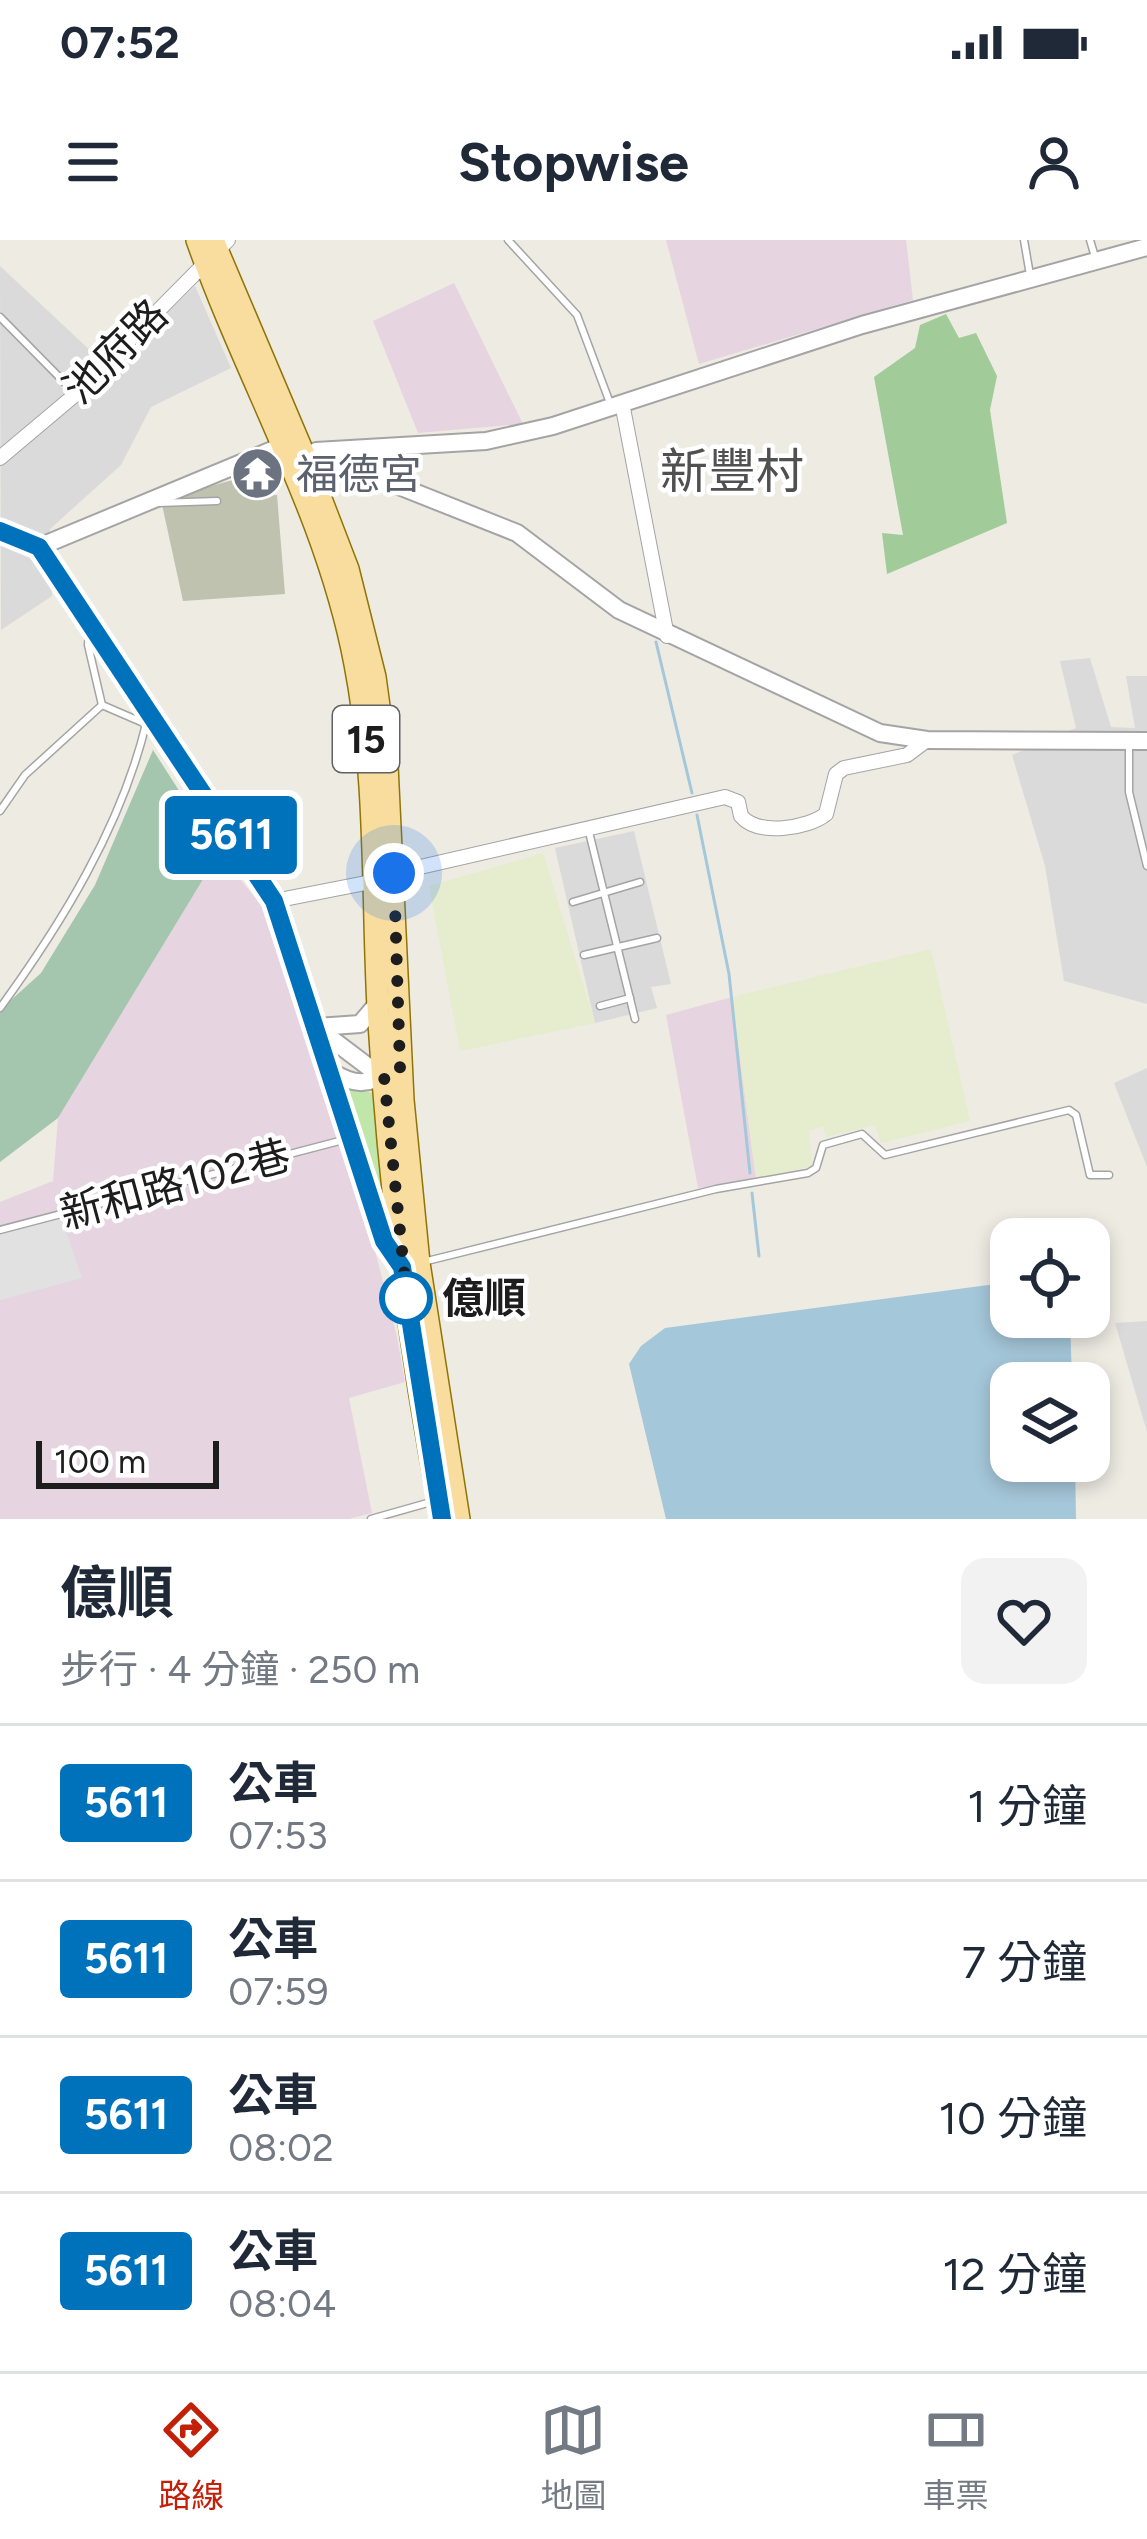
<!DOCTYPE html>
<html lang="zh-TW">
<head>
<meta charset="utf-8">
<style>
	:root { --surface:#fff; --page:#f2f2f3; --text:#1f2937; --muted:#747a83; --line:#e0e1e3; --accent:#c22008 }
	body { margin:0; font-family:Figtree,"Noto Sans TC",sans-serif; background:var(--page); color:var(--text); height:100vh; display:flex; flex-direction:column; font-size:45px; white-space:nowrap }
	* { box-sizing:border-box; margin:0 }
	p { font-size:39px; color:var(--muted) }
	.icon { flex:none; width:66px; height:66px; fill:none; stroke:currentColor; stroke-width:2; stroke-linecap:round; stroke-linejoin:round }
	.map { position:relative; height:1279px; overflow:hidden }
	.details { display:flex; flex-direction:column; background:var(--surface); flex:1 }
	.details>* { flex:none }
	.badge { padding:0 24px; border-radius:9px; font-size:42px; line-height:78px }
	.tools { position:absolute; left:990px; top:978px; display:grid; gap:24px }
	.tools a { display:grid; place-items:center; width:120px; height:120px; border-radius:24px; background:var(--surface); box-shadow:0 6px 18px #0003; font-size:60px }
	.scale { position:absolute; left:36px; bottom:30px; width:183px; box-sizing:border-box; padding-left:12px; border:6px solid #1d1d1d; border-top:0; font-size:33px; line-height:42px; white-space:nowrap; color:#1d1d1d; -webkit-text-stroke:9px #fff; paint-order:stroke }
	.you { position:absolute; width:60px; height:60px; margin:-30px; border:9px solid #fff; border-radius:50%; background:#1a73e8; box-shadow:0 0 0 18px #1a73e833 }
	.map>.badge { position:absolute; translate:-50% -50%; box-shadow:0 0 0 6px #fff }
	.round { display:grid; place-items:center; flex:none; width:126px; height:126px; border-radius:24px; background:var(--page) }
	.headline { display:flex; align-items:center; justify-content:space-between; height:204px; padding:0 60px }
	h1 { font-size:57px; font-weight:700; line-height:90px }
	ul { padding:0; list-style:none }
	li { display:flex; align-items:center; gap:36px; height:156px; padding:0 60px; border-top:3px solid var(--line) }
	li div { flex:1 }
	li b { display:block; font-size:45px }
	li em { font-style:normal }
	li .badge { min-width:132px; font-weight:700; text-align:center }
	.status { display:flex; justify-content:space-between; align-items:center; height:84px; padding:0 60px; background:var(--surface); direction:ltr }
	.status svg { height:33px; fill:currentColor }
	header { display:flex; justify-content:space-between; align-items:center; height:156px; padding:0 60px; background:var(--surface); font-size:54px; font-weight:700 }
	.dock { display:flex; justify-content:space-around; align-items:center; height:168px; border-top:3px solid var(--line); background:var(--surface); font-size:33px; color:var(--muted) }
	.dock a { display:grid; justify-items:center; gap:6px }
	.dock .active { color:var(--accent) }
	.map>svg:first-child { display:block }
	.residential { fill:#dbdada }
	.industrial { fill:#e6d5e1 }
	.construction { fill:#bfc2af }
	.farmland { fill:#e6ecce }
	.grass { fill:#c0e6aa }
	.forest { fill:#a1cb99 }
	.cemetery { fill:#a5c6ae }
	.parking { fill:#e1e1e1 }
	.water { fill:#a5c7da }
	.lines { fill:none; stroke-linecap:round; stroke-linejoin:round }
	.stream { stroke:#a5c7da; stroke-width:3 }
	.service-casing { stroke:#a4a4a4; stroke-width:9 }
	.minor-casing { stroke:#a4a4a4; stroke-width:16 }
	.tertiary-casing { stroke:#a4a4a4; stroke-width:20 }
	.primary-casing { stroke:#907406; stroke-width:24 }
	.service { stroke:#fff; stroke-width:6 }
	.minor { stroke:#fff; stroke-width:14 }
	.tertiary { stroke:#fff; stroke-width:16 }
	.primary { stroke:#f8dd9e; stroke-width:21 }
	.line-casing { stroke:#fff; stroke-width:27 }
	.line { stroke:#0072bc; stroke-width:18 }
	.walk { stroke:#1d1d1d; stroke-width:12; stroke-dasharray:0 21.6 }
	.stop-dot { fill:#fff; stroke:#0072bc; stroke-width:6 }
	.labels { text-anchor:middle; stroke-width:9; stroke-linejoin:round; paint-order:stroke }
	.shield { fill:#fff; stroke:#616161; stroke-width:3 }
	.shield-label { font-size:39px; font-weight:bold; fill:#1d1d1d }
	.street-label { font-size:42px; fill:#1d1d1d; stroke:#fff }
	.worship-label { font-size:42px; fill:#5b616d; stroke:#fff; text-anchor:start }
	.stop-label { font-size:42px; font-weight:bold; fill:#1d1d1d; stroke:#fff; text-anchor:start }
	.quarter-label { font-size:48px; fill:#505050; stroke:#fff }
</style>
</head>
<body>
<div class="status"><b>07:52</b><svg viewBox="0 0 49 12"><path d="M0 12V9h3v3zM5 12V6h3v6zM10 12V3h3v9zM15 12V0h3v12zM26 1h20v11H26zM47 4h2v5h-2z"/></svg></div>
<header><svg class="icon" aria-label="menu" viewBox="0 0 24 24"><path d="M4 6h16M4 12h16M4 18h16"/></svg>Stopwise<svg class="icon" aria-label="person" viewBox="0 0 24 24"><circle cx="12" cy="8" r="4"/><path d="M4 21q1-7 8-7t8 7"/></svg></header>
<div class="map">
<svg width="1147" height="1279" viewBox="0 0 1147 1279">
	<rect width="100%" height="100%" fill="#eeebe3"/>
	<g class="residential">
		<polygon points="0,26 110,129 195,46 231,128 151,167 121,225 50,289 52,356 1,390"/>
		<polygon points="1090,418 1111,487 1135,488 1126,436 1147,436 1147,764 1064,741 1045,626 1012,515 1076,488 1060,421"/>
		<polygon points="634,591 671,744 651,747 657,768 595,783 555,608"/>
		<polygon points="1147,828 1147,927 1114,843"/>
		<polygon points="1147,1081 1147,1192 1115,1083"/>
	</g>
	<g class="industrial">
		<polygon points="666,0 906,0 913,60 699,124"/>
		<polygon points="454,43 523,184 418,193 373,81"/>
		<polygon points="219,613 265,670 319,812 364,967 397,1097 405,1142 349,1158 372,1273 349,1279 0,1279 0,962 53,941 58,878"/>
		<polygon points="732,757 756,939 698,948 666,775"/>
	</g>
	<polygon class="construction" points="247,236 252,256 277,255 285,354 183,361 161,260"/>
	<g class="farmland">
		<polygon points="543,613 595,783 460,811 429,646"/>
		<polygon points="931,709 970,881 881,903 875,885 826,897 823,886 809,891 812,926 756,939 732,757"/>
	</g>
	<polygon class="grass" points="346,845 372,853 389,989"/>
	<polygon class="forest" points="946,74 959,98 976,93 997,136 990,170 1007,283 887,334 882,293 903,295 874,137 915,108 920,85"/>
	<polygon class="cemetery" points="153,510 219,613 58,878 0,922 0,770 41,733 95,645"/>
	<polygon class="parking" points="61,977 82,1038 0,1060 0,993"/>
	<polygon class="water" points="1011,1042 1011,1077 1070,1077 1072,1143 1011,1143 1011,1221 1075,1221 1076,1279 666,1279 629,1124 641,1106 665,1088"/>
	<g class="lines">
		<g class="stream">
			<polyline points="656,402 692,553"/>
			<polyline points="697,575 729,734 750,933"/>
			<polyline points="752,953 759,1016"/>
		</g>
		<defs>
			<g id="service">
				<polyline points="508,0 577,75 610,163"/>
				<polyline points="1024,0 1030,35"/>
				<polyline points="1090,0 1095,17"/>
				<polyline points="0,77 73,151"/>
				<polyline points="158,263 217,261"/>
				<polyline points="1129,505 1129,552 1147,626"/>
				<polyline points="0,571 25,535 102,465"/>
				<polyline points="589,592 635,779"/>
				<polyline points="573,662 640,642"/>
				<polyline points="584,715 657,698"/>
				<polyline points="600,766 630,758"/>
				<path d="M0,768C62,683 121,587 146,484L102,465L88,405L89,391"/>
				<polyline points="0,990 347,899"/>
				<polyline points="423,1022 716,949 808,933 816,928 823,905 862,894 885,915 1069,870 1076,875 1090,935 1109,935"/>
				<polyline points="371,1279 431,1262"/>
			</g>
			<g id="minor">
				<polyline points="622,163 667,396"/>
				<polyline points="0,218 76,154 228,0"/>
				<path d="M274,661L376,641L394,633L725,557L738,562L741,576C758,596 807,589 826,574L836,534L844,528L907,515L927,500"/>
			</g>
			<g id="tertiary">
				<polyline points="316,211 486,201 553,186 862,85 1147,7"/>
				<polyline points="0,291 39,307 274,661 384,1001 401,1026"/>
				<polyline points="39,307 282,206 356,229 517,293 619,370 880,493 927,500 1147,501"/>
				<polyline points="317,787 360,784 378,763"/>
				<polyline points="317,788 387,841"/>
				<path d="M332,832C355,846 368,845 391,832"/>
			</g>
			<g id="primary">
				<path d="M197,0C247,142 327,275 355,424C377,538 372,652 378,767C388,938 409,1110 442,1279"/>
				<polyline points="213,0 303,212 348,329 375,437 387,525 403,860 419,1023 459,1279"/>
			</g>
		</defs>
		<use href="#service" class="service-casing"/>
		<use href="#minor" class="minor-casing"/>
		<use href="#tertiary" class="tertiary-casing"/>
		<use href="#primary" class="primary-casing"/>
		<use href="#service" class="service"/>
		<use href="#minor" class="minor"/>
		<use href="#tertiary" class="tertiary"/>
		<use href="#primary" class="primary"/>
	</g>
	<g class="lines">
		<defs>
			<polyline id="line" points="0,291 39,307 274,661 384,1001 402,1027 442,1279"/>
		</defs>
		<use href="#line" class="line-casing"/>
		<use href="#line" class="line"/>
		<polyline class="walk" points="394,633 400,828 384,836 408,1069 406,1058"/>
	</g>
	<defs>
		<symbol id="temple-disc" viewBox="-11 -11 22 22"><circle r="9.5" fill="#6b7280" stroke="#fff"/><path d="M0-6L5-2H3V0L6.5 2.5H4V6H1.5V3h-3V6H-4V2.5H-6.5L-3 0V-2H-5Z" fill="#fff"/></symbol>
	</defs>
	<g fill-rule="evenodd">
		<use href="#temple-disc" x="228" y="204" width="59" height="59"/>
	</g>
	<circle class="stop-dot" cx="406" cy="1058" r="24"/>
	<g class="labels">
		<rect class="shield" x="333" y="466" width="66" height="66" rx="9"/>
		<g class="shield-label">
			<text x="366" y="513">15</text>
		</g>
		<g class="street-label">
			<text transform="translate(115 111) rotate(-45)" y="15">池府路</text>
			<text transform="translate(175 944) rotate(-15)" y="15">新和路102巷</text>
		</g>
		<g class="worship-label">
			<text x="296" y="249">福德宮</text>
		</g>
		<g class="stop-label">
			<text x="442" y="1073">億順</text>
		</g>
		<g class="quarter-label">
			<text x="732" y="248">新豐村</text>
		</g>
	</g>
</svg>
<div class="tools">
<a><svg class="icon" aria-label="locate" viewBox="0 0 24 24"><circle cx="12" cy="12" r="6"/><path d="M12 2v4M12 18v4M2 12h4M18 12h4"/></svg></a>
<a><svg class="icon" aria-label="layers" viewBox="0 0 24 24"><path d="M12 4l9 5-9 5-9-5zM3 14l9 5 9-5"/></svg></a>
</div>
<div class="scale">100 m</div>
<div class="you" style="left:394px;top:633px"></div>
<b class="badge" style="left:231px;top:595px;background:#0072bc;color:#fff">5611</b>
</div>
<section class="details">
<div class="headline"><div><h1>億順</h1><p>步行 · 4 分鐘 · 250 m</p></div><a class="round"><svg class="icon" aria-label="heart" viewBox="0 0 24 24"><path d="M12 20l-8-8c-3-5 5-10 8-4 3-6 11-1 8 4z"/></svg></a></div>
<ul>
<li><span class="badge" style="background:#0072bc;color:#fff">5611</span><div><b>公車</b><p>07:53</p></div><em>1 分鐘</em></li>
<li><span class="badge" style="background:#0072bc;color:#fff">5611</span><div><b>公車</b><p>07:59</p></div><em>7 分鐘</em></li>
<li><span class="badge" style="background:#0072bc;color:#fff">5611</span><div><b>公車</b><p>08:02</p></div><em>10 分鐘</em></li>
<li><span class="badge" style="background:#0072bc;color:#fff">5611</span><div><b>公車</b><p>08:04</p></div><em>12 分鐘</em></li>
</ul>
</section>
<nav class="dock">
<a class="active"><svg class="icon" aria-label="directions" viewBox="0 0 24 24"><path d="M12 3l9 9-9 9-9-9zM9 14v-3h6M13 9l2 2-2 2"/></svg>路線</a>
<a><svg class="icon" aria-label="map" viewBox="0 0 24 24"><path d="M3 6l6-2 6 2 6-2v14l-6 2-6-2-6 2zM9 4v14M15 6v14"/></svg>地圖</a>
<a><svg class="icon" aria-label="tickets" viewBox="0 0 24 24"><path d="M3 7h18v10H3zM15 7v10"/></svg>車票</a>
</nav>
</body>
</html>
